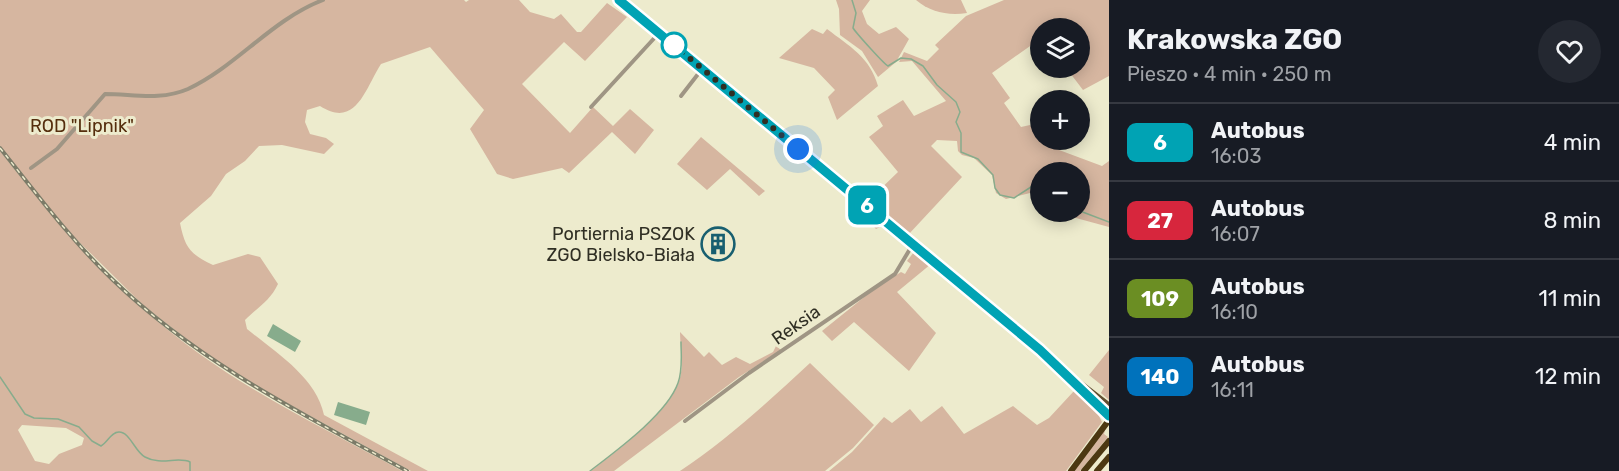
<!DOCTYPE html>
<html lang="pl">
<head>
<meta charset="utf-8">
<style>
	:root { --surface:#171b24; --page:#242831; --text:#f1f3f6; --muted:#9ea1a6; --line:#363941 }
	body { margin:0; font-family:Rubik,sans-serif; background:var(--page); color:var(--text); height:100vh; display:flex; flex-direction:column; font-size:22px; white-space:nowrap }
	* { box-sizing:border-box; margin:0 }
	p { font-size:20px; color:var(--muted) }
	.icon { flex:none; width:33px; height:33px; fill:none; stroke:currentColor; stroke-width:2; stroke-linecap:round; stroke-linejoin:round }
	.map { position:relative; flex:1; overflow:hidden }
	.panel { display:flex; flex-direction:column; background:var(--surface); width:510px }
	.panel>* { flex:none }
	.badge { padding:0 12px; border-radius:9px; font-size:21px; line-height:39px }
	.controls { position:absolute; left:1030px; top:18px; display:grid; gap:12px }
	.controls a { display:grid; place-items:center; width:60px; height:60px; border-radius:50%; background:var(--surface); box-shadow:0 3px 15px #0003; font-size:30px }
	.you { position:absolute; width:30px; height:30px; margin:-15px; border:4px solid #fff; border-radius:50%; background:#1a73e8; box-shadow:0 0 0 9px #1a73e833 }
	.map>.badge { position:absolute; translate:-50% -50%; box-shadow:0 0 0 3px #fff }
	.round { display:grid; place-items:center; flex:none; width:63px; height:63px; border-radius:32px; background:var(--page) }
	.overview { display:flex; align-items:center; justify-content:space-between; height:102px; padding:0 18px }
	h1 { font-size:28px; font-weight:700; line-height:45px }
	ul { padding:0; list-style:none }
	li { display:flex; align-items:center; gap:18px; height:78px; padding:0 18px; border-top:2px solid var(--line) }
	li div { flex:1 }
	li b { display:block; font-size:22px }
	li em { font-style:normal }
	li .badge { min-width:66px; font-weight:700; text-align:center }
	main { display:flex; flex:1; min-height:0 }
	.map>svg:first-child { display:block }
	.green { fill:#d6b6a0; fill-rule:evenodd }
	.water { fill:#87ac8c }
	.lines { fill:none; stroke-linecap:round; stroke-linejoin:round }
	.stream { stroke:#87ac8c; stroke-width:1.5 }
	.street { stroke:#9f9584; stroke-width:4 }
	.primary { stroke:#625031; stroke-width:5 }
	.highway { stroke:#4c3812; stroke-width:6 }
	.rail-casing { stroke:#7c7b68; stroke-width:4 }
	.rail { stroke:#edebcd; stroke-width:1.5; stroke-dasharray:4.5; stroke-linecap:butt }
	.line-casing { stroke:#fff; stroke-width:14 }
	.line { stroke:#00a3b4; stroke-width:9 }
	.walk { stroke:#302f24; stroke-width:6; stroke-dasharray:0 10.8 }
	.stop-dot { fill:#fff; stroke:#00a3b4; stroke-width:3 }
	.labels { text-anchor:middle; stroke-width:6; stroke-linejoin:round; paint-order:stroke }
	.park-label { font-size:18px; fill:#552e0d; stroke:#edebcd }
	.poi-label { font-size:18px; fill:#302f24; stroke:#edebcd; text-anchor:end }
	.street-label { font-size:18px; fill:#302f24; stroke:#edebcd }
</style>
</head>
<body>
<main>
<div class="map">
<svg width="1109" height="471" viewBox="0 0 1109 471">
	<rect width="100%" height="100%" fill="#edebcd"/>
	<g class="green">
		<path d="M0,0H464L466,2L469,0H519L530,12L554,19L561,14L577,32H581L607,3L627,17L585,61L564,42L522,84L570,133L593,107L613,126L630,109L654,130L635,154L612,132L569,173L562,168L513,179L497,174L470,129L484,110L430,47L381,64C365,89 356,129 320,106L307,110L305,122L310,134L326,138L334,144L324,154L282,145L259,146L245,161L226,174L211,196L180,223C185,248 190,254 213,265L248,254L260,257L278,284C270,301 258,307 245,320L247,329C275,352 316,377 324,415L428,471H411L259,388L203,352L144,306L64,227L0,146Z"/>
		<polygon points="836,0 870,0 862,11 867,24 879,34 896,27 909,39 896,62 878,77 862,51 840,35 839,9"/>
		<path d="M916,0H961L967,13C948,16 930,12 916,0Z"/>
		<polygon points="1004,0 1109,0 1109,76 1083,90 1067,69 1080,68 1080,28 1041,28 1041,54 1033,44 992,73 1010,98 1004,103 1021,127 1030,125 1043,144 1102,166 1109,161 1109,227 1065,215 1062,218 1057,216 1056,212 1080,212 1080,172 1041,172 1041,198 1034,192 1006,199 996,193 992,175 974,158 962,155 958,151 957,141 937,140 931,146 962,177 908,235 868,201 898,172 869,137 883,126 877,116 903,100 914,116 946,101 912,61 899,62 904,52 927,61 939,49 935,45 966,16"/>
		<path d="M812,29L823,34L827,29C849,46 870,57 878,86L837,120L828,97L835,90L814,68L779,58Z"/>
		<polygon points="701,137 765,191 759,196 730,169 707,190 677,164"/>
		<path d="M0,151C60,227 121,298 201,355C264,400 335,434 402,471H0ZM22,425L66,428L84,438L82,445L59,454L49,464L35,461L18,430Z"/>
		<polygon points="866,210 905,242 907,247 882,226 876,229 862,214"/>
		<polygon points="914,252 931,264 897,292 936,333 909,371 854,322 832,341 822,331 873,290 901,272 905,274 911,264 907,261"/>
		<path d="M680,332L704,357L709,352L722,365L736,357L750,364L773,352L776,346L781,350L739,377L614,471H591C618,450 672,411 680,378C684,363 680,347 680,332Z"/>
		<polygon points="1109,350 1109,400 1101,393 1104,387 1089,375"/>
		<path d="M810,363L874,425L853,448L825,471H680C727,440 769,401 810,363Z"/>
		<polygon points="1074,391 1098,414 1102,422 1066,471 829,471 852,452 884,417 892,423 910,409 921,422 942,406 964,434 1013,406 1037,425 1049,418"/>
		<polygon points="1106,427 1104,434 1108,437 1080,471 1074,471"/>
	</g>
	<g class="water">
		<polygon points="273,324 301,341 295,352 267,336"/>
		<polygon points="338,402 370,412 366,425 334,415"/>
	</g>
	<g class="lines">
		<g class="stream">
			<path d="M852,0L856,13L853,28C857,34 884,64 888,66L901,58L911,59L923,66L937,85L956,102L960,112L956,122L961,133V152L978,159L993,175L995,188L1000,195L1014,198L1031,187L1041,193"/>
			<polyline points="1080,211 1109,222"/>
			<path d="M0,377L25,414L34,418L58,419L79,427L92,441L101,446C108,442 111,432 119,432C130,432 135,452 145,457C161,466 178,456 190,462V471"/>
			<path d="M590,471C616,451 667,414 678,383C683,370 681,355 681,342"/>
		</g>
		<g class="street">
			<polyline points="681,96 702,69"/>
			<polyline points="591,107 659,33"/>
			<path d="M31,168L57,149L105,94C133,94 160,101 188,89C237,66 271,20 323,0"/>
			<polyline points="685,421 749,373 895,274 913,244"/>
		</g>
		<g class="primary">
			<polyline points="619,0 1030,341 1109,416"/>
			<polyline points="1065,371 1109,405"/>
		</g>
		<g class="highway">
			<polyline points="1071,471 1109,420"/>
			<polyline points="1084,471 1109,441"/>
			<polyline points="1097,471 1109,457"/>
		</g>
		<defs>
			<path id="rail" d="M0,148C36,193 70,239 113,280C198,362 304,415 407,471"/>
		</defs>
		<use href="#rail" class="rail-casing"/>
		<use href="#rail" class="rail"/>
	</g>
	<g class="lines">
		<defs>
			<polyline id="line" points="619,0 1040,350 1109,416"/>
		</defs>
		<use href="#line" class="line-casing"/>
		<use href="#line" class="line"/>
		<polyline class="walk" points="674,45 798,149"/>
	</g>
	<defs>
		<symbol id="building-ring" viewBox="-11 -11 22 22"><circle r="9.5" fill="#edebcd" stroke="#185f70" stroke-width="1.5"/><path d="M-4-6H4V6H1V3H-1V6H-4ZM-2.5-4.3h1.7v1.8h-1.7ZM.8-4.3h1.7v1.8H.8ZM-2.5-1h1.7V.8h-1.7ZM.8-1h1.7V.8H.8Z" fill="#185f70"/></symbol>
	</defs>
	<g fill-rule="evenodd">
		<use href="#building-ring" x="699" y="225" width="38" height="38"/>
	</g>
	<circle class="stop-dot" cx="674" cy="45" r="12"/>
	<g class="labels">
		<g class="park-label">
			<text x="82" y="132">ROD "Lipnik"</text>
		</g>
		<g class="poi-label">
			<text x="695" y="240">Portiernia PSZOK<tspan x="695" dy="21">ZGO Bielsko-Biała</tspan></text>
		</g>
		<g class="street-label">
			<text transform="translate(796 325) rotate(-35)" y="6">Reksia</text>
		</g>
	</g>
</svg>
<div class="controls">
<a><svg class="icon" aria-label="layers" viewBox="0 0 24 24"><path d="M12 4l9 5-9 5-9-5zM3 14l9 5 9-5"/></svg></a>
<a>+</a>
<a>−</a>
</div>
<div class="you" style="left:798px;top:149px"></div>
<b class="badge" style="left:867px;top:205px;background:#00a3b4;color:#fff">6</b>
</div>
<section class="panel">
<div class="overview"><div><h1>Krakowska ZGO</h1><p>Pieszo · 4 min · 250 m</p></div><a class="round"><svg class="icon" aria-label="heart" viewBox="0 0 24 24"><path d="M12 20l-8-8c-3-5 5-10 8-4 3-6 11-1 8 4z"/></svg></a></div>
<ul>
<li><span class="badge" style="background:#00a3b4;color:#fff">6</span><div><b>Autobus</b><p>16:03</p></div><em>4 min</em></li>
<li><span class="badge" style="background:#d7263d;color:#fff">27</span><div><b>Autobus</b><p>16:07</p></div><em>8 min</em></li>
<li><span class="badge" style="background:#6b8e23;color:#fff">109</span><div><b>Autobus</b><p>16:10</p></div><em>11 min</em></li>
<li><span class="badge" style="background:#0072bc;color:#fff">140</span><div><b>Autobus</b><p>16:11</p></div><em>12 min</em></li>
</ul>
</section>
</main>
</body>
</html>
